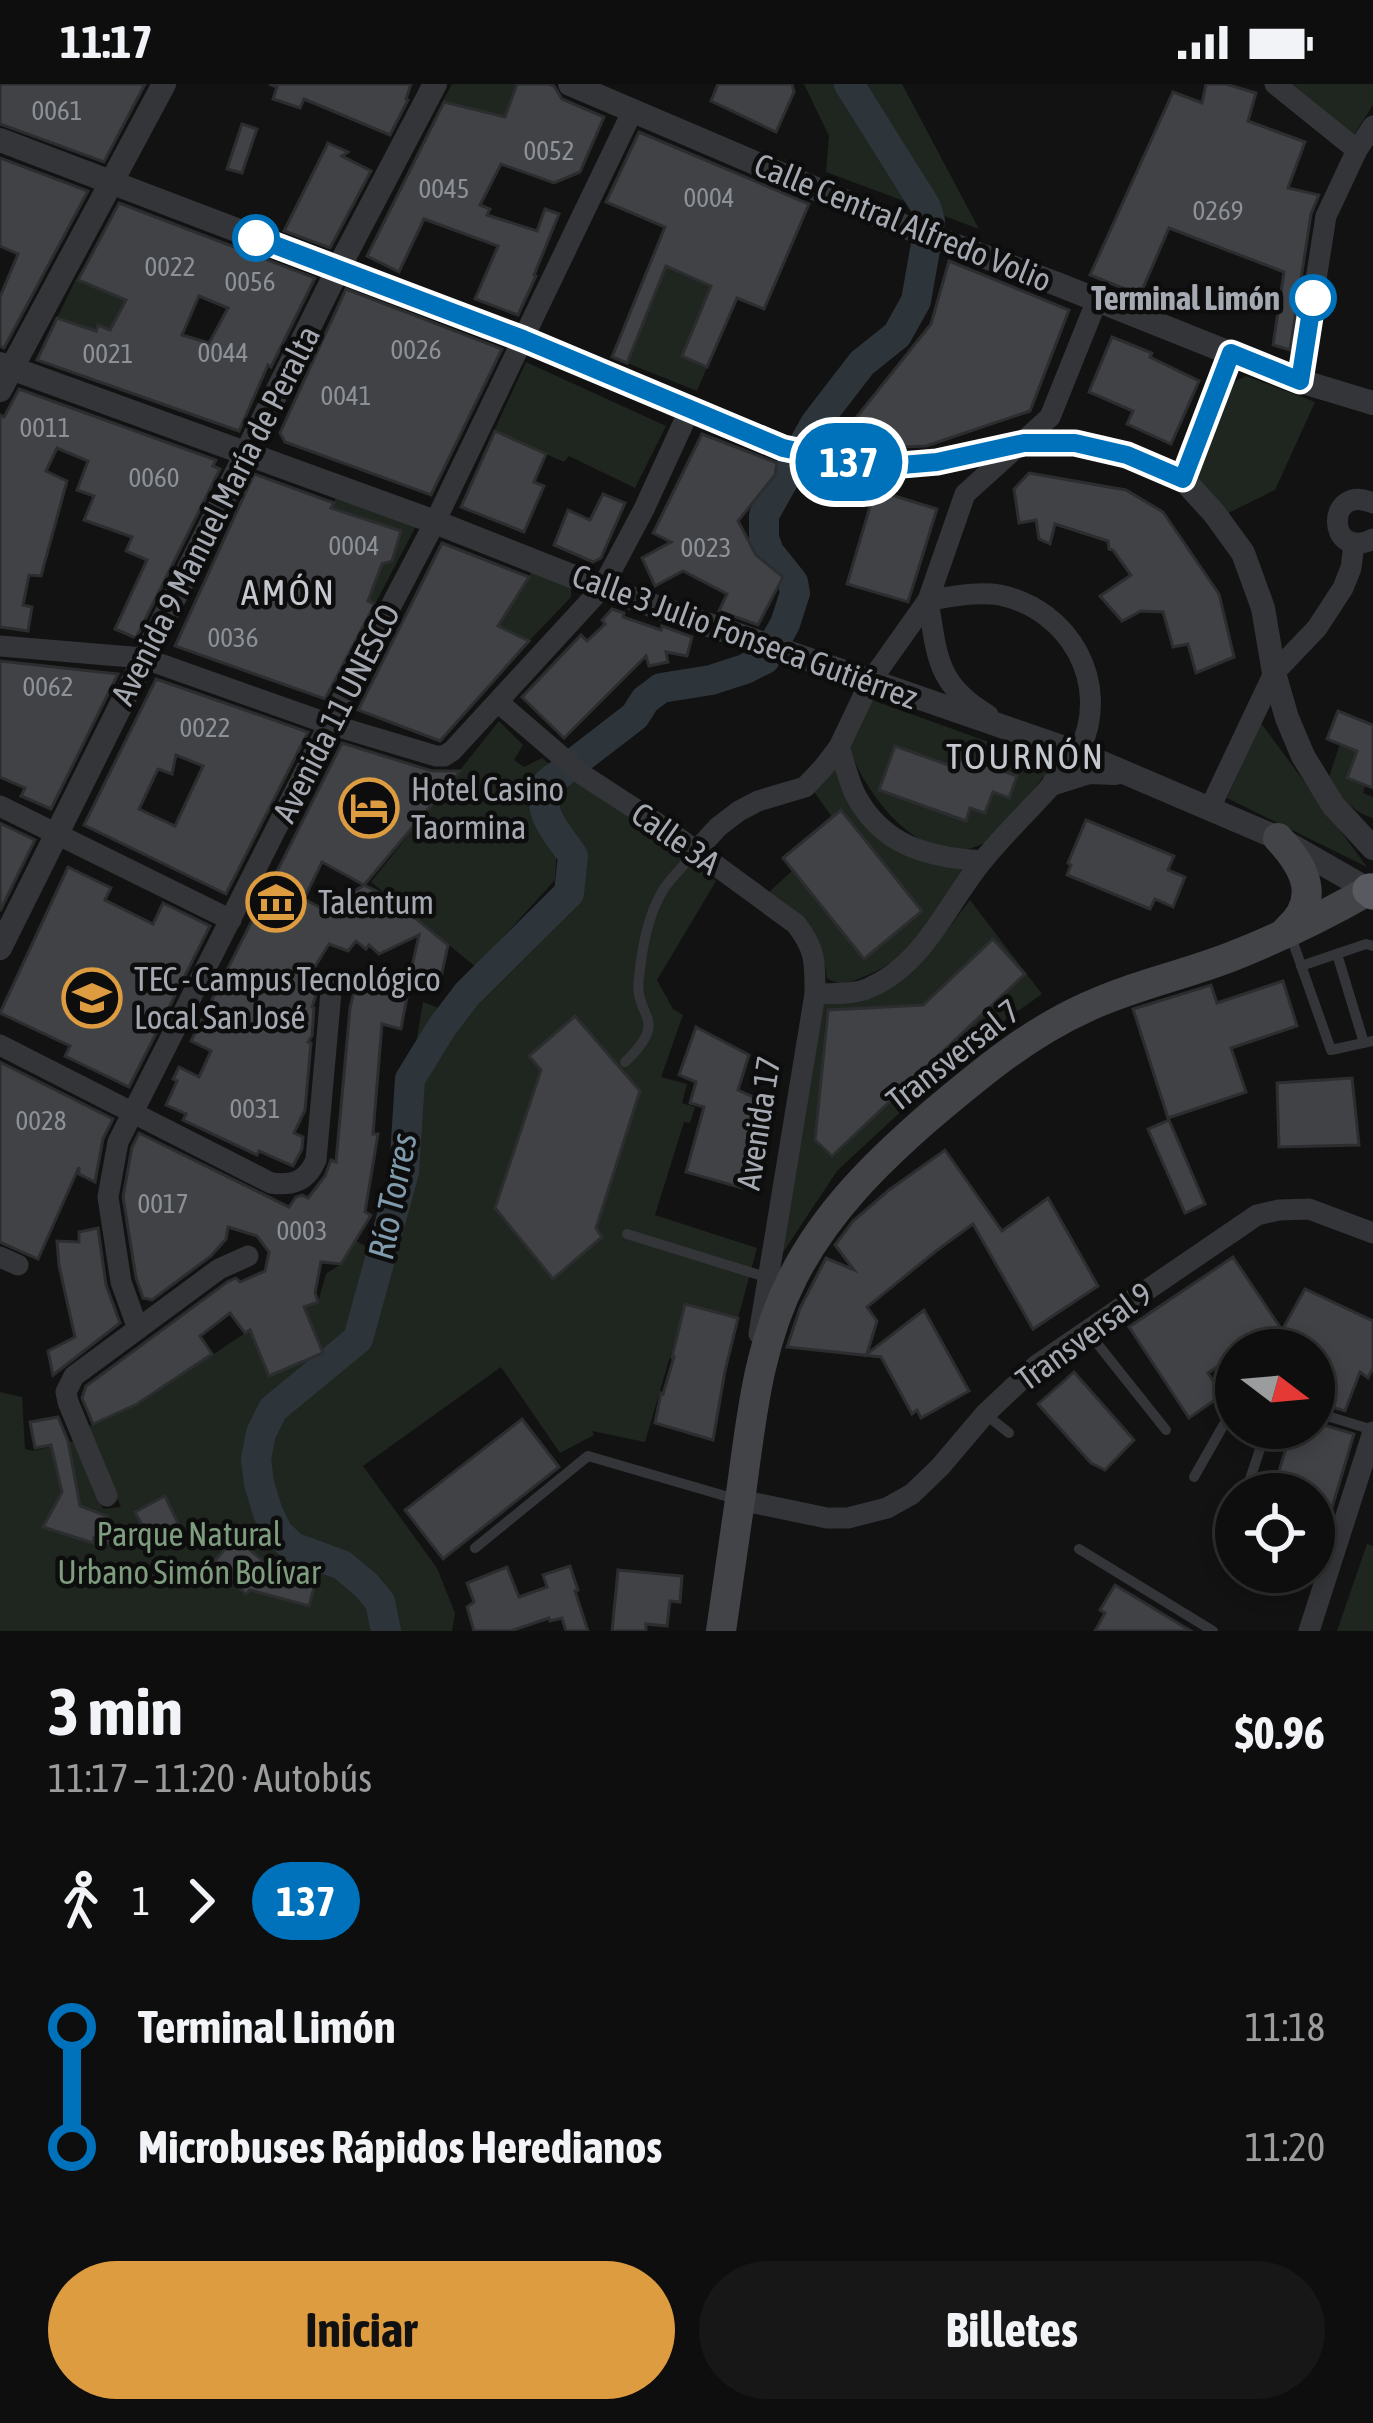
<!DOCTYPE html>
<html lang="es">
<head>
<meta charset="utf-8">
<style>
	:root { --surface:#0e0e0e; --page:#171717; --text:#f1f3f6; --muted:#9b9c9e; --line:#2e2e2e; --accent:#de9c40 }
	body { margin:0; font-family:"Asap Condensed",sans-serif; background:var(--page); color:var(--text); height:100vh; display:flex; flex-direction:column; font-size:45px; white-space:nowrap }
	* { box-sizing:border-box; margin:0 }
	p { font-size:39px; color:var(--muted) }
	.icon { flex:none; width:66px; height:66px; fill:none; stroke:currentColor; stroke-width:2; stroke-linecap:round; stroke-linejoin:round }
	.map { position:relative; height:1547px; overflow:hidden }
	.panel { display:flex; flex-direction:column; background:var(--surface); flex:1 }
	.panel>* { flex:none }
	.badge { padding:0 24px; border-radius:39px; font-size:42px; line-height:78px }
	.needle { width:78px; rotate:106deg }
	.controls { position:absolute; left:1215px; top:1245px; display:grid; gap:24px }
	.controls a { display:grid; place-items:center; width:120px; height:120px; border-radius:50%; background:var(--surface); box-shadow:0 6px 18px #0003,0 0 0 3px var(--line); font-size:60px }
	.map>.badge { position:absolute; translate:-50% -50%; box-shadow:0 0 0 6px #fff }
	.legs { display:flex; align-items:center; gap:18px; height:132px; padding:0 48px; font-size:39px }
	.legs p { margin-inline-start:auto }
	.overview { display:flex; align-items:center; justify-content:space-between; height:204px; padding:0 48px }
	h1 { font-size:66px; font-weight:700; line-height:90px }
	.button { display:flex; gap:24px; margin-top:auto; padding:24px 48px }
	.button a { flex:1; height:138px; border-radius:72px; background:var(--accent); color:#111; font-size:48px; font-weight:700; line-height:138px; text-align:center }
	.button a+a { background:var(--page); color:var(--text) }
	ul { padding:0 48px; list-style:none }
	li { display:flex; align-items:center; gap:42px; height:120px; font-size:45px }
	li i { display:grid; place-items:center; width:18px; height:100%; margin:0 15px; background:currentColor }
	li i::after { content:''; width:30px; height:30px; margin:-15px; border:9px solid; border-radius:50%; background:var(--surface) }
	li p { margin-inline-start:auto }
	li:first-child i { background:linear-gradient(#0000 50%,currentColor 0) }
	li:last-child i { background:linear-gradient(currentColor 50%,#0000 0) }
	.status { display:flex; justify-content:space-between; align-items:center; height:84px; padding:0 60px; background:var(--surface); direction:ltr }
	.status svg { height:33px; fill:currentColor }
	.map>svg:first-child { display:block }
	.green { fill:#1f261f; fill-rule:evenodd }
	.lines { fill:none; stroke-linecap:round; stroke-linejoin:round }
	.river { stroke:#2d353b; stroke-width:30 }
	.building { fill:#414246; stroke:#2c2d2f; stroke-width:3; fill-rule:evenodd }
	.service { stroke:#343538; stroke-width:10 }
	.minor { stroke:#343538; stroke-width:21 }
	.tertiary { stroke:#343538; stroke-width:24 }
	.secondary { stroke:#424448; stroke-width:30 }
	.trunk { stroke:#585a60; stroke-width:33 }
	.line-1-casing { stroke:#fff; stroke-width:27 }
	.line-1 { stroke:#0072bc; stroke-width:18 }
	.stop-1-dot { fill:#fff; stroke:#0072bc; stroke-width:6 }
	.labels { text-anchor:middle; stroke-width:9; stroke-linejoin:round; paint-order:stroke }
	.number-label { font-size:27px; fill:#8c9097 }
	.street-label { font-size:33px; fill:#a5aab2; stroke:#0d0d0e }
	.stop-label { font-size:33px; font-weight:bold; fill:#a5aab2; stroke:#0d0d0e; text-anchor:end }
	.poi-label { font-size:33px; fill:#a5aab2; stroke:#0d0d0e; text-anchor:start }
	.park-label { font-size:33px; fill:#7e9c7e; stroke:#0d0d0e }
	.neighbourhood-label { font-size:36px; letter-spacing:3px; fill:#c5c9cf; stroke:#0d0d0e }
	.water-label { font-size:36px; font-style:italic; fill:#7f9aaa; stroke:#0d0d0e }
</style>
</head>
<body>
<div class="status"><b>11:17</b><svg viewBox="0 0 49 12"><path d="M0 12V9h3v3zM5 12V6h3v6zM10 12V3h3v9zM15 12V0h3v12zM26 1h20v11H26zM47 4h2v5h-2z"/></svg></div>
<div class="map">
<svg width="1373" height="1547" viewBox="0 0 1373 1547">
	<rect width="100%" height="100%" fill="#121213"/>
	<g class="green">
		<polygon points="452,0 517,0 505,33 443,17"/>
		<polygon points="804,0 902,0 979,145 826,88 829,52"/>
		<polygon points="1290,0 1373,0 1373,21 1353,52"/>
		<polygon points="666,182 711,202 683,271 707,283 697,307 627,279"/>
		<polygon points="76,195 155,227 110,246 98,241 96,247 57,234"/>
		<polygon points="526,278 666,342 635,404 569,372 564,378 494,347"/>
		<polygon points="1246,292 1315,318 1275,406 1224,431 1196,393 1230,300"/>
		<polygon points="336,414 416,442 375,520 368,517 382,480 392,476 400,447 331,424"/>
		<polygon points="532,487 571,503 571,513 529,557 498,542"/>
		<path d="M872,616L1053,681C1037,699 1003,750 984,759C923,791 862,707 847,658ZM962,672L1017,692L993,708L985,729L970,724L965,737L880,706L957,684Z"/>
		<polygon points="499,637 523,661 514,676 524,683 542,674 553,683 534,704 538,737 557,760 555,796 476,883 371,798"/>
		<polygon points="1261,639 1367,783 1227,714"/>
		<path d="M1340,660L1357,667L1347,693L1365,701L1363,709L1373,713V734C1352,728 1341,712 1328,696Z"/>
		<path d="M836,680C848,701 857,728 872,747C894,775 933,780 966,786C936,833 917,872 863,893C848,899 841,903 827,894C823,857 801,827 769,808L793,786L864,874L922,828L841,727L832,733L812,705Z"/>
		<path d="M570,690L716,797L657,896L673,925L683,931L661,993L687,1000L682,1019L695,1023L690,1039L684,1038L655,1131L757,1164L738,1234L685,1221L645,1358L592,1347L594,1351L560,1369L501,1283L363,1382L437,1484L455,1529L452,1547H0V1308L22,1313L25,1365L33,1367L74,1357L103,1425L121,1423L85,1344L139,1320L260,1239L318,1218L326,1190L341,1180L355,1156L370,1165L351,1246L264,1325H274L358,1255L404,1088L410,995L423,918L453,929L467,910L569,809L573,772L547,719L553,713V705ZM575,932L596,1144L495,1124L541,986L530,971Z"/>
		<path d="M970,816L1042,910L980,954L837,1087L776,1179L823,917C905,915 924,875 970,816ZM992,855L1025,890L831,1072L815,1056L826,926L923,921Z"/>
		<polygon points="1367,1460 1373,1462 1373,1547 1337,1547"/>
	</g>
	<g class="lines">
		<path class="river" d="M386,1547L380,1518L366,1501L342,1481L293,1463L278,1449L268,1429L259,1399L256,1375L261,1349L273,1325L358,1255L404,1088L410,995L442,943L467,910L569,809L573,772C557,748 535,729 548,699L635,632L645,616L661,604L711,596L745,585L765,575L785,540L795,509L793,498L769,468L764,454V431L815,340L862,279L897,251L916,217L930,137L926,123L849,0"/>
	</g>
	<g class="building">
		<polygon points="0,0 145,0 104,78 0,40"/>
		<polygon points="269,0 411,0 406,15 408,16 390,51 304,15 300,24 273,15 277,3"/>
		<polygon points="517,0 549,0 554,2 562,15 604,33 580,88 554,99 501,80 480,121 490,125 487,131 537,147 545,125 559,130 534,191 536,192 518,231 475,215 498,162 424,135 399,188 367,172 444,18 505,33"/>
		<polygon points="718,0 792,0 794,8 776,48 711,17"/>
		<polygon points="1206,0 1226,0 1256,9 1248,37 1305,58 1288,104 1319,111 1311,130 1290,266 1273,261 1284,188 1169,144 1140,211 1090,191 1173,8 1202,19"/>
		<polygon points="242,40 257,45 242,89 227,85"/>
		<polygon points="639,48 809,120 764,225 737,214 707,283 682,272 711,202 666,182 627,279 612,273 665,143 606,118"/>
		<polygon points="328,59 348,68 342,72 371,87 330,164 284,147"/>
		<polygon points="0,74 88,107 4,264 0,262 0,213 18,170 0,162"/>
		<path d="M119,119L315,194L271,283L268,281L239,347L37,276L57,234L96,247L98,241L110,246L126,216L78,196ZM199,212L228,224L209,259L182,251Z"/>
		<polygon points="949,177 1069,226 1030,327 926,362 875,364 882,348 855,335 931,240"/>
		<polygon points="346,205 502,265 431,411 285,358 280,349"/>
		<polygon points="1112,253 1152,269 1150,273 1199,297 1171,360 1127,340 1133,327 1089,308"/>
		<polygon points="19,305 216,376 213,382 220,385 136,554 115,545 147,476 126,467 132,453 84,436 94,412 77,406 88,377 57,364 46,387 67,397 41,492 29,491 23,521 32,523 28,547 0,543 0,331 4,333"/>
		<polygon points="495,347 546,370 534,398 544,402 524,448 461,423"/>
		<polygon points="702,350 777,379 775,391 738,437 756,471 783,493 758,541 719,527 727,510 683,487 655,502 642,474 671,458 653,449"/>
		<polygon points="1029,389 1126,406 1163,428 1219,510 1234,573 1196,589 1188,560 1173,563 1163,528 1141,527 1122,537 1100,512 1131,491 1113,466 1109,465 1108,457 1055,440 1050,460 1039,455 1036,436 1019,439 1014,405"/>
		<polygon points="254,390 334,419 331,424 401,447 392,477 382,480 368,517 375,520 325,615 175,562"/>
		<polygon points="875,406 937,425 908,518 847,500"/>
		<polygon points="603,410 625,419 601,474 593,478 554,461 568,426 590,436"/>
		<polygon points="442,459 529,493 498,542 529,557 440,657 358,626"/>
		<polygon points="612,525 624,529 623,533 661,546 662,542 692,553 687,572 666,568 668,578 649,582 646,572 564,654 522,613 581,551 587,557 605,540 602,536"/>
		<polygon points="0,577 118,590 51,725 21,712 25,704 0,693"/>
		<path d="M156,595L308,648L226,810L84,741ZM176,671L203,682L175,742L139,725L158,685L172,690Z"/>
		<polygon points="1338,627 1373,641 1373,704 1347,694 1357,667 1327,655"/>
		<path d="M342,659L432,687H460L364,801L391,814L448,861L438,907L408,900L419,851L379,870L369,861L366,865L356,857L348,867L329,860L303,902L316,911L312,923L314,924L312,952L308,958L311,959L305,1026L294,1049L303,1053L302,1065L293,1082L259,1067L257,1071L183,1036L186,1030L166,1021L177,997L173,995L179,983L199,993L211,967L191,957ZM322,778L364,801L322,828L321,824L304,815Z"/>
		<polygon points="895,662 957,684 961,672 1017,692 1009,714 993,708 985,729 970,724 966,737 879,706"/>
		<polygon points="841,726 922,827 864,875 783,774"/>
		<polygon points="1086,736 1174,772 1168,786 1185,793 1173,823 1155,815 1150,825 1067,791 1071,781 1068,779"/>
		<polygon points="0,739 35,756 0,827"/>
		<polygon points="68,783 111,804 105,816 153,840 163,819 210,842 129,1003 65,972 70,962 0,929"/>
		<polygon points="993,855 1025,890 832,1072 815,1056 828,926 923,921"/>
		<polygon points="1283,897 1297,942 1231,964 1246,1008 1168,1034 1133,925 1211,901 1217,919"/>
		<polygon points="371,900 408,908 401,945 382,940 373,1050 378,1050 365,1128 371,1131 341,1180 321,1178 315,1209 318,1218 304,1223 323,1269 269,1292 250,1246 245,1249 230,1229 200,1252 212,1270 137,1320 93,1340 82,1314 86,1302 227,1198 236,1194 240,1198 265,1187 269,1168 257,1152 228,1143 226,1155 211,1172 152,1216 143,1214 136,1194 123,1113 132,1063 139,1049 289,1123 296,1113 302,1111 308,1114 325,1092 331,1076 336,1078 350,924 355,903 370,906"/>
		<polygon points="575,932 640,1007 596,1144 602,1153 553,1195 495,1124 541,986 529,972"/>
		<polygon points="696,943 749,971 738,1006 764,1018 742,1104 686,1088 704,1023 690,1019 696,998 679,991"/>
		<polygon points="0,978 113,1035 103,1055 95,1098 79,1090 79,1083 38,1175 0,1158"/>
		<polygon points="1352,994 1359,1061 1279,1063 1277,999"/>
		<polygon points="1169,1036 1205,1120 1185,1129 1148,1045"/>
		<polygon points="945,1066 1002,1147 1048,1114 1098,1202 1033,1245 973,1140 936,1167 867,1223 877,1237 867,1270 924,1226 969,1307 921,1334 917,1326 912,1330 881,1273 787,1263 800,1224 826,1174 854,1186 835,1161 853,1137 889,1106"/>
		<polygon points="98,1144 106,1201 120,1239 53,1291 48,1267 75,1253 59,1182 57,1157 79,1158 79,1148"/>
		<polygon points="1233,1173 1282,1246 1305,1205 1373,1237 1373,1284 1368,1294 1360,1288 1345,1327 1314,1318 1314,1266 1281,1266 1284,1258 1268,1248 1241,1266 1236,1266 1236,1270 1208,1289 1222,1311 1189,1334 1129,1243"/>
		<polygon points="685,1220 738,1234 725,1287 713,1356 655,1339 661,1309 663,1310 674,1273 672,1273"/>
		<polygon points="1074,1288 1134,1356 1105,1386 1091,1379 1038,1320"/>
		<polygon points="58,1333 68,1357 80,1422 107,1432 105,1442 123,1448 141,1439 135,1428 165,1412 178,1439 150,1456 148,1449 123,1464 94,1454 93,1459 43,1443 62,1408 51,1361 35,1364 30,1338"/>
		<polygon points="522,1335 559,1383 443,1475 405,1426"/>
		<polygon points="1314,1338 1354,1350 1331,1427 1314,1422 1314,1410 1272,1410 1292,1344 1314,1344"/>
		<polygon points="235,1453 271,1484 316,1497 309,1522 250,1506 246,1510 212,1480"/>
		<polygon points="570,1482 578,1506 575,1507 588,1547 566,1547 562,1534 550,1537 549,1534 511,1547 474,1547 467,1523 474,1518 467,1499 507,1483 519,1513 547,1503 543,1491"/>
		<polygon points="618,1486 682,1492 680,1518 670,1517 667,1542 646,1540 646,1547 612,1547"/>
		<polygon points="1115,1501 1191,1547 1095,1547 1105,1529 1100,1526"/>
	</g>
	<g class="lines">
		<g class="service">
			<polyline points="1290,850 1331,966 1373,957"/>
			<polyline points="1337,870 1364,959"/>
			<polyline points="1301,882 1366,860 1373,862"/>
			<path d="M625,978C672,933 633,935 639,893C642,864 648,828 665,803C674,791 686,779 696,767"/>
			<polyline points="627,1150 769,1194"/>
			<polyline points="1088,1248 1166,1346"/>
			<polyline points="1314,1328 1373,1346"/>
			<polyline points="985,1330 1009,1349"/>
			<polyline points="1194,1393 1236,1319"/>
			<polyline points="1246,1407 1267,1344"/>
			<polyline points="475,1464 588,1372 739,1416"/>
			<polyline points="1079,1465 1213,1547"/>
		</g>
		<g class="minor">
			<polyline points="1275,0 1357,66"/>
			<polyline points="1300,297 1326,132 1357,66 1373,42"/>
			<path d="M1373,419C1325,398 1326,478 1373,455"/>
			<path d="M928,516C937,571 936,601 988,631"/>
			<polyline points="0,562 143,574 329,640 436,672 444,672 452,667 602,504 644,425 689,327"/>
			<path d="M498,618L583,691L666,745L796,840C816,866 815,878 815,910"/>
			<path d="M839,663C844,678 848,694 854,708C881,762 927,773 982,777"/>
			<polyline points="0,722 231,836"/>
			<polyline points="1210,724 1274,589 1317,544 1343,504 1351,484 1354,460"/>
			<polyline points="696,767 718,743 739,727 758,717 805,703 823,684 839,663 870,598 928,516 965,410 1050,333 1097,216"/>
			<path d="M0,961L271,1099C293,1102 307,1097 316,1076L332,897"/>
			<polyline points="0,1173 18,1181"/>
			<polyline points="138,1245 121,1198 108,1113 118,1058 329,640 435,438 633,26"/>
			<path d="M759,1250L815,910C833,909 853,911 869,904C926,879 947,819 984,775C1007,747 1034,722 1058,694C1066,685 1075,676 1080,665C1111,599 1070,526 1000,511C977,507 951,513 928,516"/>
			<polyline points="107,1412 68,1318 66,1308 74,1292 219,1185 248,1172"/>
			<polyline points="740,1416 827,1434 848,1434 887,1424 912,1410 940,1383 985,1330 1037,1281 1257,1131 1279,1126 1309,1125 1373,1149"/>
			<polyline points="1309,1547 1373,1348"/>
		</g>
		<g class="tertiary">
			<polyline points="570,0 898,140 1057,200 1300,297 1373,319"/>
			<polyline points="0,56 523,255 689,327 783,364 859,380 890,382 937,378 1024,359 1075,360 1101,363 1127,371 1183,395 1214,429 1243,469 1263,524 1274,589 1287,634 1303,672 1333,721 1373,764"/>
			<polyline points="0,280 435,438 602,504 1079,669 1278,754 1369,806"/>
			<polyline points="0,306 164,0"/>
			<polyline points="1183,395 1231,269"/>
			<polyline points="1054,699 1089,688 1115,689"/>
			<polyline points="0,864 338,185 435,0"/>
		</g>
		<g class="secondary">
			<path d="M1278,754C1305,783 1322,815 1287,846"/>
			<path d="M721,1547C728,1499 735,1451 742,1402C752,1328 759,1259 794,1191C827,1127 877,1078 930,1032C980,990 1027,950 1087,923C1134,901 1185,891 1233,872C1281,853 1328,830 1373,804"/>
		</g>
		<polyline class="trunk" points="1369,806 1373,809"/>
	</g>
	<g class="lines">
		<defs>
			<polyline id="line-1" points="256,154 523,255 783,364 859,380 890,382 937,378 1024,359 1075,359 1127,371 1183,395 1231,269 1300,297 1313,214"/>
		</defs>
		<use href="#line-1" class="line-1-casing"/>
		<use href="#line-1" class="line-1"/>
	</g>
	<defs>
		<symbol id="hotel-ring" viewBox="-11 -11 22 22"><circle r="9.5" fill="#0d0d0e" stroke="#de9c40" stroke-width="1.5"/><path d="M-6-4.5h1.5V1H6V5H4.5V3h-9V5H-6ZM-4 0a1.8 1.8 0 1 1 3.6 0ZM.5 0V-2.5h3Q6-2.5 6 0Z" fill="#de9c40"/></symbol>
		<symbol id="museum-ring" viewBox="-11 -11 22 22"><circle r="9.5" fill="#0d0d0e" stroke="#de9c40" stroke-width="1.5"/><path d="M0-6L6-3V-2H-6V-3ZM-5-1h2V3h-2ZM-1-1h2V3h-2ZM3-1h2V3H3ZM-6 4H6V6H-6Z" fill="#de9c40"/></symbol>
		<symbol id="university-ring" viewBox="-11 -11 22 22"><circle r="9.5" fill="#0d0d0e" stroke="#de9c40" stroke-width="1.5"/><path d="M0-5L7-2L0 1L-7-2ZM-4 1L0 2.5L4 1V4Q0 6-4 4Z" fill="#de9c40"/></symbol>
	</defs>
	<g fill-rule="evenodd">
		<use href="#hotel-ring" x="336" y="691" width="66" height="66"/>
		<use href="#museum-ring" x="243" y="785" width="66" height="66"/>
		<use href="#university-ring" x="59" y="881" width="66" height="66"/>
	</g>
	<g class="stop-1-dot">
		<circle cx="256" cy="154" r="21"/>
		<circle cx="1313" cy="214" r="21"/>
	</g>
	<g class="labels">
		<g class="number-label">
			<text x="57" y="36">0061</text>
			<text x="549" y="76">0052</text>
			<text x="444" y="114">0045</text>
			<text x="709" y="123">0004</text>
			<text x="1218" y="136">0269</text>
			<text x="170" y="192">0022</text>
			<text x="250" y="207">0056</text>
			<text x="416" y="275">0026</text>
			<text x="223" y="278">0044</text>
			<text x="108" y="279">0021</text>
			<text x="346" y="321">0041</text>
			<text x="45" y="353">0011</text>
			<text x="154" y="403">0060</text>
			<text x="354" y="471">0004</text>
			<text x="706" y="473">0023</text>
			<text x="233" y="563">0036</text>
			<text x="48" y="612">0062</text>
			<text x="205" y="653">0022</text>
			<text x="255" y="1034">0031</text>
			<text x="41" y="1046">0028</text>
			<text x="163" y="1129">0017</text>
			<text x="302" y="1156">0003</text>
		</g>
		<g class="street-label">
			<text transform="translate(903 138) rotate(22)" y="12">Calle Central Alfredo Volio</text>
			<text transform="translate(215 431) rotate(-63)" y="12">Avenida 9 Manuel María de Peralta</text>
			<text transform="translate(745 552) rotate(20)" y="12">Calle 3 Julio Fonseca Gutiérrez</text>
			<text transform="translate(336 629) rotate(-63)" y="12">Avenida 11 UNESCO</text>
			<text transform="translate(676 754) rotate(35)" y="12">Calle 3A</text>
			<text transform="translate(953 971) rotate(-38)" y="12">Transversal 7</text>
			<text transform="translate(758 1039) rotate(-81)" y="12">Avenida 17</text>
			<text transform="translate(1084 1252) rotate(-36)" y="12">Transversal 9</text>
		</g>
		<g class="stop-label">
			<text x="1280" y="226">Terminal Limón</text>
		</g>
		<g class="poi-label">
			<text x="411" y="717">Hotel Casino<tspan x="411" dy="38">Taormina</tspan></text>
			<text x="318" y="830">Talentum</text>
			<text x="134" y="907">TEC - Campus Tecnológico<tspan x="134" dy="38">Local San José</tspan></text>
		</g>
		<g class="park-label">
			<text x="189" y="1462">Parque Natural<tspan x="189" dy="38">Urbano Simón Bolívar</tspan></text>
		</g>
		<g class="neighbourhood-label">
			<text x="289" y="521">AMÓN</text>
			<text x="1026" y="685">TOURNÓN</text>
		</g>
		<g class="water-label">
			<text transform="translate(392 1112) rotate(-79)" y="13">Río Torres</text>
		</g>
	</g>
</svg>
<div class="controls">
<a><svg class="needle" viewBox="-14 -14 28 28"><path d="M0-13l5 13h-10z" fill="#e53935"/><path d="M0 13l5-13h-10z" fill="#9b9c9e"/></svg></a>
<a><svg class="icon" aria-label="locate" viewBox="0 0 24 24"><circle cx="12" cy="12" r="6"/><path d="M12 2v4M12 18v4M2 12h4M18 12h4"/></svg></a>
</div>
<b class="badge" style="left:849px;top:378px;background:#0072bc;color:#fff">137</b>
</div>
<section class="panel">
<div class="overview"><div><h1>3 min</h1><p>11:17 – 11:20 · Autobús</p></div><b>$0.96</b></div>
<div class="legs"><svg class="icon" aria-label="walk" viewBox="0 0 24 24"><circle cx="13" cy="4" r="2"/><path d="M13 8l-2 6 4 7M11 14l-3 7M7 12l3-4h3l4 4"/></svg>1<svg class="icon" aria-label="forward" viewBox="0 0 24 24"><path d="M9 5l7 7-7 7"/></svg><b class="badge" style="background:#0072bc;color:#fff">137</b></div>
<ul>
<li><i style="color:#0072bc"></i><b>Terminal Limón</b><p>11:18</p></li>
<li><i style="color:#0072bc"></i><b>Microbuses Rápidos Heredianos</b><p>11:20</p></li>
</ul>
<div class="button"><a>Iniciar</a><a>Billetes</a></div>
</section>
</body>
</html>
